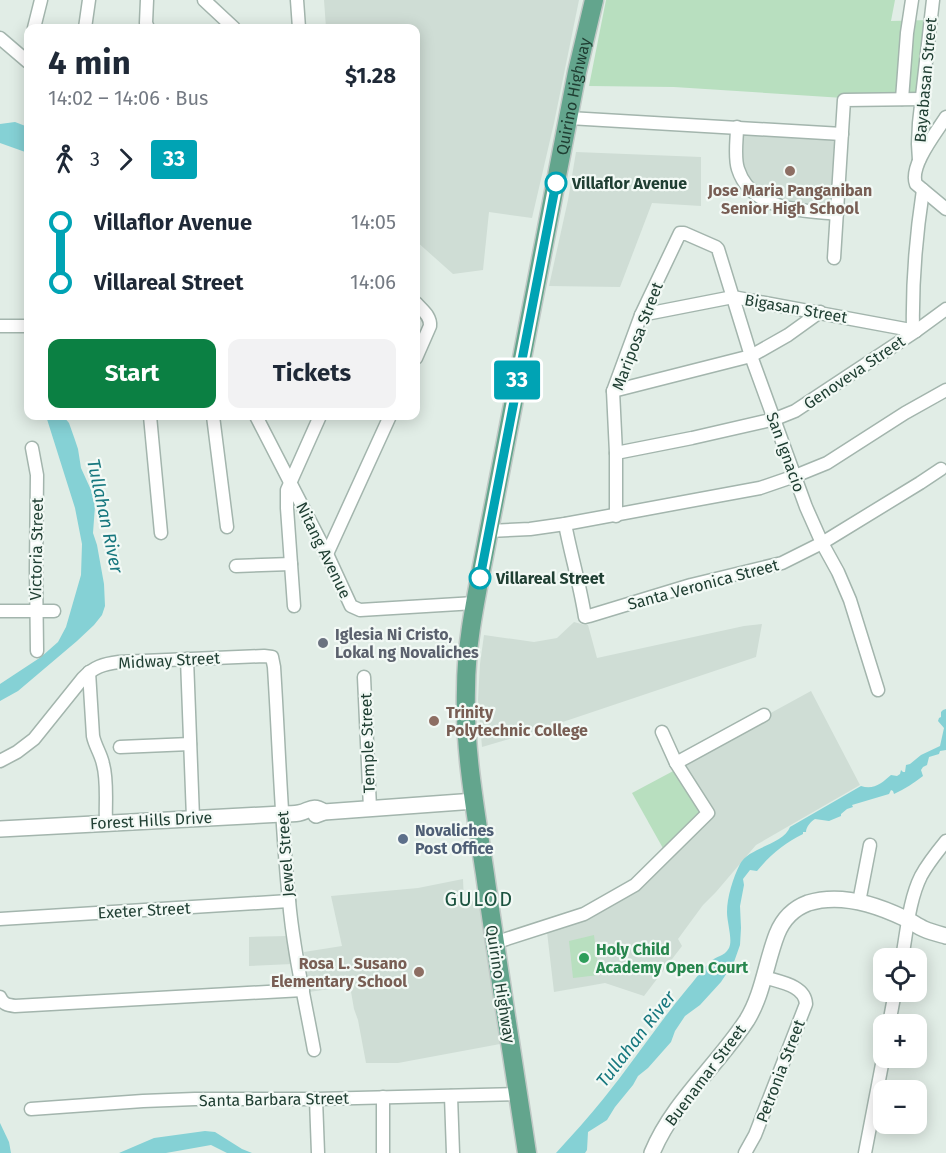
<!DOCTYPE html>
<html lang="en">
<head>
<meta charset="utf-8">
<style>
	:root { --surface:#fff; --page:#f2f2f3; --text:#1f2937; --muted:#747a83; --accent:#0b8043 }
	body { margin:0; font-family:"Fira Sans",sans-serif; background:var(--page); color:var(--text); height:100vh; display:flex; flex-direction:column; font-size:22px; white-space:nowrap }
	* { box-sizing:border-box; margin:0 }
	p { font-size:20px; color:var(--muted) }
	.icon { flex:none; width:33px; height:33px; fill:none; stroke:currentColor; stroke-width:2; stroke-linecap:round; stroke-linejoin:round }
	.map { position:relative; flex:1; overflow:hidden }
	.side { position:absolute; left:24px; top:24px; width:396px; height:396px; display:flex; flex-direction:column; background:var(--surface); border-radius:12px; box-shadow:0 3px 15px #0003 }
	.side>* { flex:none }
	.badge { padding:0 12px; border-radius:4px; font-size:21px; line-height:39px }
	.controls { position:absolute; left:873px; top:948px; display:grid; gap:12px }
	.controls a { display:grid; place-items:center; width:54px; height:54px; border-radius:12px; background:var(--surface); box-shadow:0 3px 15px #0003; font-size:30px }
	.map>.badge { position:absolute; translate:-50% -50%; box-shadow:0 0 0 3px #fff }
	.legs { display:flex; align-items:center; gap:9px; height:66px; padding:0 24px; font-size:20px }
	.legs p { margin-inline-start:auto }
	.head { display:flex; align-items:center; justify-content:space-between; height:102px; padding:0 24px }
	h1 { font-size:33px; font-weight:700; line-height:45px }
	.button { display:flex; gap:12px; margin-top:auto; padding:12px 24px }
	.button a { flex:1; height:69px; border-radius:12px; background:var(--accent); color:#fff; font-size:24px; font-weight:700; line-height:69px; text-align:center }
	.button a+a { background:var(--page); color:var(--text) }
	ul { padding:0 24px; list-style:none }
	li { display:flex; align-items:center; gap:21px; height:60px; font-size:22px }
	li i { display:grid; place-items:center; width:9px; height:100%; margin:0 8px; background:currentColor }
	li i::after { content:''; width:15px; height:15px; margin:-8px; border:4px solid; border-radius:50%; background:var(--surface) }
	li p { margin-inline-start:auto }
	li:first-child i { background:linear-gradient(#0000 50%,currentColor 0) }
	li:last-child i { background:linear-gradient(currentColor 50%,#0000 0) }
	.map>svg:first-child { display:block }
	.built { fill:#cfddd5 }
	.green { fill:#b8dfbf }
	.water { fill:#85d1d5 }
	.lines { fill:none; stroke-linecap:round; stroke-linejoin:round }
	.minor-casing { stroke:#a3b5ad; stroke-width:15 }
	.tertiary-casing { stroke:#a3b5ad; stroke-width:18 }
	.primary-casing { stroke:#c1c9c6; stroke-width:21 }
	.minor { stroke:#fff; stroke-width:12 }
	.tertiary { stroke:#fff; stroke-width:15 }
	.primary { stroke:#63a58d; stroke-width:18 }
	.line-1-casing { stroke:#fff; stroke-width:14 }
	.line-1 { stroke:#00a3b4; stroke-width:9 }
	.education-dot { fill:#8d6e63; stroke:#f2f9f5; stroke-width:2 }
	.stop-1-dot { fill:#fff; stroke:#00a3b4; stroke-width:3 }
	.worship-dot { fill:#6b7280; stroke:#f2f9f5; stroke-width:2 }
	.service-dot { fill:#5c6f8a; stroke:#f2f9f5; stroke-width:2 }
	.leisure-dot { fill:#2e9e5b; stroke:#f2f9f5; stroke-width:2 }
	.labels { text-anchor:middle; stroke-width:4.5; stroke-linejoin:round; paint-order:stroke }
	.street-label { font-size:16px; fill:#203f33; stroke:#f2f9f5 }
	.stop-label { font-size:16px; font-weight:bold; fill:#203f33; stroke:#f2f9f5; text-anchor:start }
	.education-label { font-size:16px; font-weight:bold; fill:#785e54; stroke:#f2f9f5 }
	.worship-label { font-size:16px; font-weight:bold; fill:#5b616d; stroke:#f2f9f5; text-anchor:start }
	.service-label { font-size:16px; font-weight:bold; fill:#4e5e75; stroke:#f2f9f5; text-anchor:start }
	.leisure-label { font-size:16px; font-weight:bold; fill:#27864d; stroke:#f2f9f5; text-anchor:start }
	.water-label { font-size:18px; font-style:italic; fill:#16777e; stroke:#f2f9f5 }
	.quarter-label { font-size:20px; letter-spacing:1.5px; fill:#1b523f; stroke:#f2f9f5 }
</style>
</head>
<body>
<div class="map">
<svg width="946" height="1153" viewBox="0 0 946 1153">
	<rect width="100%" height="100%" fill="#e1ede6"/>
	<g class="built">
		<polygon points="324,0 579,0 554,123 532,218 489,212 483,270 453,274 416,241 416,28 326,28"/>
		<polygon points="744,134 835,140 832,205 790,203 773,198 755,188 748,177 743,165"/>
		<polygon points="576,152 701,157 701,206 652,203 620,287 549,286 568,200"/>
		<polygon points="574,622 585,625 588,625 597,658 744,626 762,624 756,657 536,731 482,747 478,700 480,664 484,635 534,642 557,638"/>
		<polygon points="811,691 860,785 756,845 716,892 703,905 678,939 682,946 644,996 605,983 554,992 547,932 586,918 713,814 679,763"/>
		<polygon points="463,879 464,902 482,900 500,1044 398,1063 366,1063 358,1020 354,1009 350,986 309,992 304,952 342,946 331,896 418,888"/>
		<polygon points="287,936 292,964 249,966 249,937"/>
	</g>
	<g class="green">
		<polygon points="606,0 895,0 891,21 929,20 921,103 674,87 589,86"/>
		<polygon points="677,769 707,812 664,850 632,793"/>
		<polygon points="594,935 599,975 573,978 569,941"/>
	</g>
	<g class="water">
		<polygon points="15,122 28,127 28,153 0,143 0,124"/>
		<polygon points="46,416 63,416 69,423 75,440 78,449 81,468 91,490 95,506 93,533 97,545 104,584 105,606 102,615 94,625 77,641 18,691 0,701 0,684 41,657 58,642 66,627 81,575 82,544 75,508"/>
		<path d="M946,709V750L940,751L939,754L929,757L927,765L923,767L921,770L923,776C914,783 905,789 894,794L893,791L891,790L889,794L852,805L853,807L847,809L841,814V816L829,821L815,819C811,821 806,827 806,832H803V834C785,843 770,855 757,871L750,870L743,879L744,885L740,906L741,928L740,945L734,962L721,982L700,1005L685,1016L675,1031L671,1042L648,1068L638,1076L633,1085L615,1107L607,1120L588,1132L587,1150L585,1153H556C572,1135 589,1117 604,1098C633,1062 658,1024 687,989C695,980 702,969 711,961C716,956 724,957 729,948C733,940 727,923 727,912C727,897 733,878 740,864C749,847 783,845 790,827L861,786C874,790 882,783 891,775L897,776L900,774L901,770L903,772H905L906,765L910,764L921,755L940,746L944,728L938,721L939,718L941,717V712L943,710Z"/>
		<polygon points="0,1123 9,1142 11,1153 0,1153"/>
		<polygon points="205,1131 215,1132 242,1149 252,1153 227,1153 211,1145 166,1153 119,1153 154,1138"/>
	</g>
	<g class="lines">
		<defs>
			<g id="minor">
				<polyline points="147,0 146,23 148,28"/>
				<polyline points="204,0 234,28"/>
				<polyline points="297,0 299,28"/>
				<polyline points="34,28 41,0"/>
				<polyline points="85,28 89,0"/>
				<polyline points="0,38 28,62"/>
				<polyline points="902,99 907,33 912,0"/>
				<path d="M946,117C936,133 909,166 916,184L946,209"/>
				<polyline points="569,118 842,134"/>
				<path d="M737,127C737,140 734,157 738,169C751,210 801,210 837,214"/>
				<polyline points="919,160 918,144 919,123 933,0"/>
				<polyline points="834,258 844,100 922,99"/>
				<path d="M416,303C422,310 431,316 430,326L416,358"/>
				<polyline points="641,315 733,297 916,331"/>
				<polyline points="0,326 28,326"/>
				<path d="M913,330C912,283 916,236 923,190"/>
				<polyline points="613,391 751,356 788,335 820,312"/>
				<polyline points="150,416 161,533"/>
				<polyline points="213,416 227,527"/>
				<polyline points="256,416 327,554 351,606 360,610 475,603"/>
				<polyline points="32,448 37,475 36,570 37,651"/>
				<polyline points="616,453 692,438 775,419 795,411 916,331 946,309"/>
				<polyline points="616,516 616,453 613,391 641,315 680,233 684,233 716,247 718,249 751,356 806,507 822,543 838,572 850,600 878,690"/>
				<path d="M565,524C571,555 580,585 585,617L589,616L691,585L782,563L822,543L920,483L941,469"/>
				<polyline points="489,531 530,529 565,524 760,488 795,476 827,463 905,413 946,390"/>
				<polyline points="327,554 390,416"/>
				<polyline points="236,566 291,564"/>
				<polyline points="294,606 287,508 287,490 320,416"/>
				<polyline points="0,611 54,611"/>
				<polyline points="187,659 193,818"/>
				<path d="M89,672L93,736C95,746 101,754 103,764C108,782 105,804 106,823"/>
				<polyline points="364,677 370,808"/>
				<polyline points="120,747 190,744"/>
				<path d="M0,761L17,752L34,739L83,678C94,667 103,664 119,662L264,656L272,657L274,667C279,744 281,823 289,900C293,950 305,1000 314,1050"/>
				<polyline points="676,763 764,715"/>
				<polyline points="859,902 870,845"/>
				<polyline points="0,919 289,901"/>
				<polyline points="494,943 584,914 635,885 708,813 676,763 662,732"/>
				<path d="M902,958C907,931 909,900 921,876C928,863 937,852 946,841"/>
				<path d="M0,997C3,1004 7,1005 15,1006L303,990"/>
				<polyline points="889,1024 895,992"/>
				<polyline points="451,1096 453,1153"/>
				<polyline points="383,1097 383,1153"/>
				<polyline points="316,1099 318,1153"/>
				<polyline points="31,1109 143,1101 195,1099 316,1099 518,1094"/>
				<path d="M745,1153L755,1135L806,1004C805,985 779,982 764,977"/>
				<polyline points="865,1153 884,1054"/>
			</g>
			<g id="tertiary">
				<polyline points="316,815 324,812 475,801"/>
				<path d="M0,829L282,814C288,814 293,814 299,813C310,811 312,804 324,812"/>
				<path d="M652,1153C673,1102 717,1066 747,1020C763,994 766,962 777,934C783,919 792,909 808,903C840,893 875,904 904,918C911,921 917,926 924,929C931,932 939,934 946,936"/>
			</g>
			<g id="primary">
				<path id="s1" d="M527,1153C513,1060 498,967 485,874C476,813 464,751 466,689C466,639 478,589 487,540L577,72L594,0"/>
			</g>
		</defs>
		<use href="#minor" class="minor-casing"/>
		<use href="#tertiary" class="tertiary-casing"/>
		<use href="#primary" class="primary-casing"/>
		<use href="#minor" class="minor"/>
		<use href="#tertiary" class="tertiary"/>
		<use href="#primary" class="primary"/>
	</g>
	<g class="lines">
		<defs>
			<polyline id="line-1" points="480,578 556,183"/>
		</defs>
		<use href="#line-1" class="line-1-casing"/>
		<use href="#line-1" class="line-1"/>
	</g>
	<g class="education-dot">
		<circle cx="790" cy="171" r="6"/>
		<circle cx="434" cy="721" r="6"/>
		<circle cx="419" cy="972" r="6"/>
	</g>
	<g class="stop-1-dot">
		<circle cx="556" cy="183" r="10"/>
		<circle cx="480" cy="578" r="10"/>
	</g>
	<circle class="worship-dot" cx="323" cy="643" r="6"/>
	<circle class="service-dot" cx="403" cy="839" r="6"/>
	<circle class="leisure-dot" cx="584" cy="958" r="6"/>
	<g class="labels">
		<g class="street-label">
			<text transform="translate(925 80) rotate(-85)" y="6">Bayabasan Street</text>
			<text dy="6" stroke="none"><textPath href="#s1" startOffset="1071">Quirino Highway</textPath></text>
			<text transform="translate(796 308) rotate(10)" y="6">Bigasan Street</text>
			<text transform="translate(637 336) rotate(-69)" y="6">Mariposa Street</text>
			<text transform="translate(854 372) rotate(-34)" y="6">Genoveva Street</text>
			<text transform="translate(786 452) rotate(70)" y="6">San Ignacio</text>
			<text transform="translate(36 549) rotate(-89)" y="6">Victoria Street</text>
			<text transform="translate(324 550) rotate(64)" y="6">Nitang Avenue</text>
			<text transform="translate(703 584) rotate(-15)" y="6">Santa Veronica Street</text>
			<text transform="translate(169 660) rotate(-3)" y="6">Midway Street</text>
			<text transform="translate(367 743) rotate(-92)" y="6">Temple Street</text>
			<text transform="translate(151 820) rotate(-3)" y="6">Forest Hills Drive</text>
			<text transform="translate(285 854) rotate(-94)" y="6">Jewel Street</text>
			<text transform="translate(144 910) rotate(-3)" y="6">Exeter Street</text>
			<text transform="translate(501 984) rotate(81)" y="6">Quirino Highway</text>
			<text transform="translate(780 1071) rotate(-69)" y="6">Petronia Street</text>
			<text transform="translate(705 1075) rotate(-53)" y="6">Buenamar Street</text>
			<text transform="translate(274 1099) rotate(-1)" y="6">Santa Barbara Street</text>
		</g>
		<g class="stop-label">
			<text x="572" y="189">Villaflor Avenue</text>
			<text x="496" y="584">Villareal Street</text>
		</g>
		<g class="education-label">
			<text x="790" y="196">Jose Maria Panganiban<tspan x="790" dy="18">Senior High School</tspan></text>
			<text x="446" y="718" text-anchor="start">Trinity<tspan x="446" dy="18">Polytechnic College</tspan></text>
			<text x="407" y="969" text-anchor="end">Rosa L. Susano<tspan x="407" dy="18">Elementary School</tspan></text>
		</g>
		<g class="worship-label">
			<text x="335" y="640">Iglesia Ni Cristo,<tspan x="335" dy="18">Lokal ng Novaliches</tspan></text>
		</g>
		<g class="service-label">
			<text x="415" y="836">Novaliches<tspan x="415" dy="18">Post Office</tspan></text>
		</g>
		<g class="leisure-label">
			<text x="596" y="955">Holy Child<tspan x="596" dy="18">Academy Open Court</tspan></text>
		</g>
		<g class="water-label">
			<text transform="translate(105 516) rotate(78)" y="6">Tullahan River</text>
			<text transform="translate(636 1039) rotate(-52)" y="6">Tullahan River</text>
		</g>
		<g class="quarter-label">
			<text x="479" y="906">GULOD</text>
		</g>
	</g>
</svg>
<div class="controls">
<a><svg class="icon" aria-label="locate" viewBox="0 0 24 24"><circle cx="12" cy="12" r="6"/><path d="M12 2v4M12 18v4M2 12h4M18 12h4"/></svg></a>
<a>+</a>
<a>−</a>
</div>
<b class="badge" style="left:517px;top:380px;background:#00a3b4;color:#fff">33</b>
<section class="side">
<div class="head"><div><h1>4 min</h1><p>14:02 – 14:06 · Bus</p></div><b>$1.28</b></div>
<div class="legs"><svg class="icon" aria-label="walk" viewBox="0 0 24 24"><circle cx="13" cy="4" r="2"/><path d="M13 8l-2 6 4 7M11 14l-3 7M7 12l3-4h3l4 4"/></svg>3<svg class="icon" aria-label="forward" viewBox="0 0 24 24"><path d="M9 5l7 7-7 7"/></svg><b class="badge" style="background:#00a3b4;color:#fff">33</b></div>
<ul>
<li><i style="color:#00a3b4"></i><b>Villaflor Avenue</b><p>14:05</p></li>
<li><i style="color:#00a3b4"></i><b>Villareal Street</b><p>14:06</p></li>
</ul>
<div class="button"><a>Start</a><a>Tickets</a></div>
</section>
</div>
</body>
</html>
